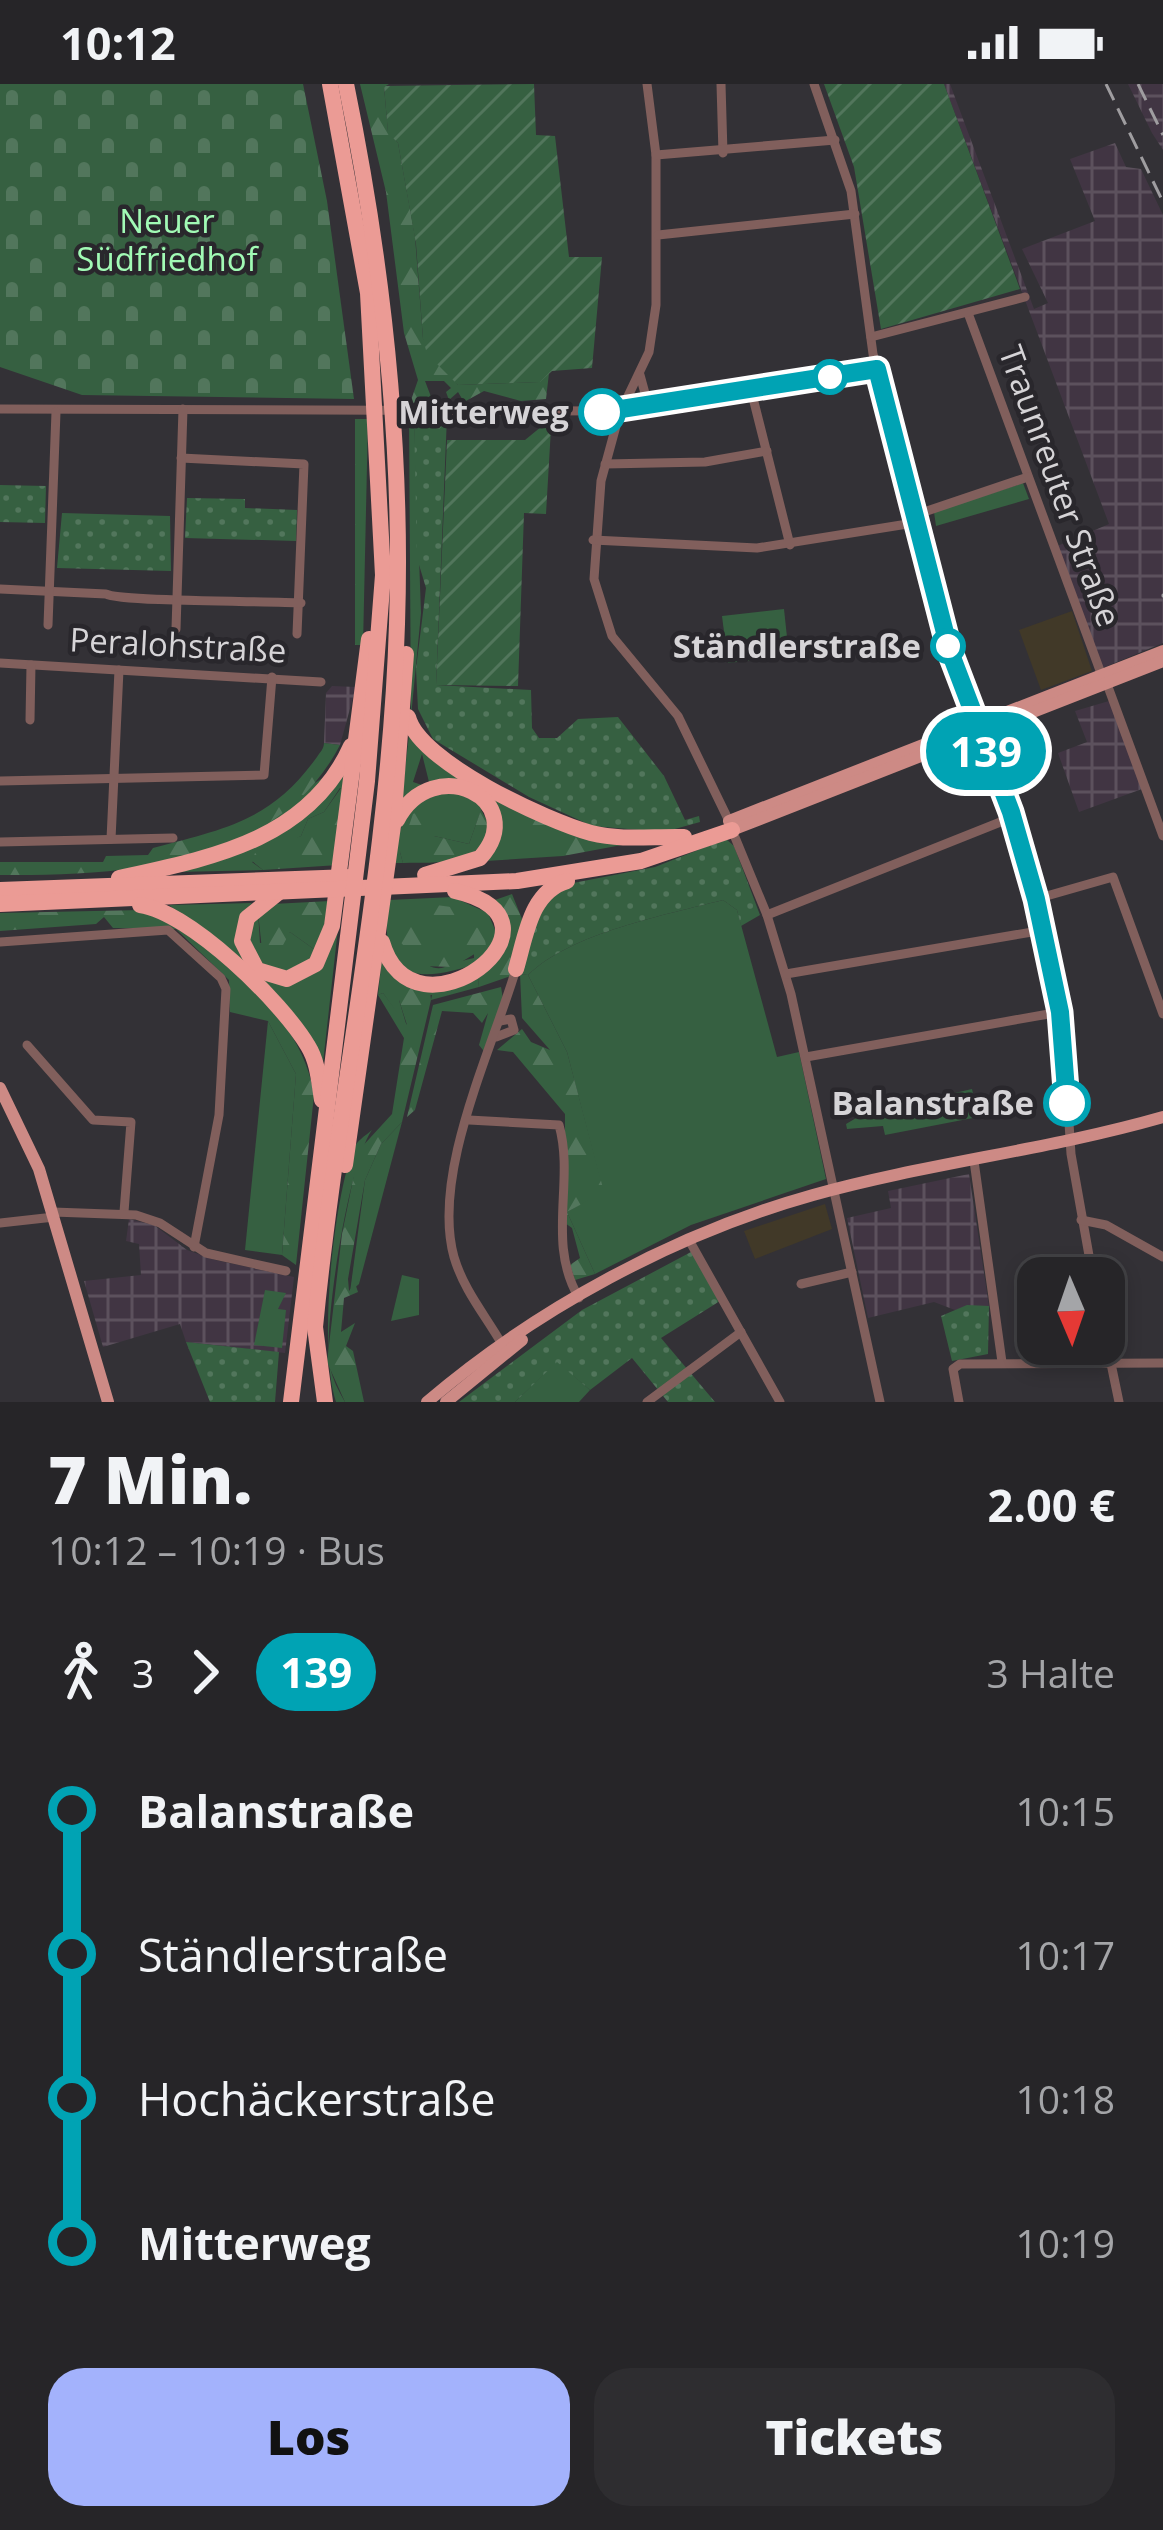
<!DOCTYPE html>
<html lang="de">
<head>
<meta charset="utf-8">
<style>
	:root { --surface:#262528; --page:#2e2d30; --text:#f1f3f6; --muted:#a4a5a8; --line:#424245; --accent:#a3b2fc }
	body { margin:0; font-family:"Open Sans",sans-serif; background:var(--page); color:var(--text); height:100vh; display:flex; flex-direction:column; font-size:45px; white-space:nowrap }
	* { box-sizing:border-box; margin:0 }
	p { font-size:39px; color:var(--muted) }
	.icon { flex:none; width:66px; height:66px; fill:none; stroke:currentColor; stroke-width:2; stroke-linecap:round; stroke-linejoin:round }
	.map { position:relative; height:1318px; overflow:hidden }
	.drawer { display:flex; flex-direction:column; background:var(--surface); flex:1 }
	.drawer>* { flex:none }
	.badge { padding:0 24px; border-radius:39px; font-size:42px; line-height:78px }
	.needle { width:78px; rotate:178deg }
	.tools { position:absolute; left:1017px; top:1173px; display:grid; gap:24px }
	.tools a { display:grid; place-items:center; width:108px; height:108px; border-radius:24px; background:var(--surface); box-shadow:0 6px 18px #0003,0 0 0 3px var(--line); font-size:60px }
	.map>.badge { position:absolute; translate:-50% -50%; box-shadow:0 0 0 6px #fff }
	.legs { display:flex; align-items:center; gap:18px; height:132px; padding:0 48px; font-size:39px }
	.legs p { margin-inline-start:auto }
	.overview { display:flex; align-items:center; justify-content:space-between; height:204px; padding:0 48px }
	h1 { font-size:66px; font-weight:800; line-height:90px }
	.action { display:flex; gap:24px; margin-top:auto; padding:24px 48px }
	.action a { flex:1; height:138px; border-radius:36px; background:var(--accent); color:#111; font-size:48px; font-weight:800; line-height:138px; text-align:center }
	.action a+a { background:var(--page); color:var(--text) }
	ul { padding:0 48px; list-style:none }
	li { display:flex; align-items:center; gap:42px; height:144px; font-size:45px }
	li i { display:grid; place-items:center; width:18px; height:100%; margin:0 15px; background:currentColor }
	li i::after { content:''; width:30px; height:30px; margin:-15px; border:9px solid; border-radius:50%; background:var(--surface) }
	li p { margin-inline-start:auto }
	li:first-child i { background:linear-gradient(#0000 50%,currentColor 0) }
	li:last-child i { background:linear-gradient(currentColor 50%,#0000 0) }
	.status { display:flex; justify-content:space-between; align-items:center; height:84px; padding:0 60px; background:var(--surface); direction:ltr }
	.status svg { height:33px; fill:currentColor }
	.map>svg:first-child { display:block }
	.commercial { fill:#413928 }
	.industrial { fill:url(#industrial-grid) }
	.grass { fill:#366041; fill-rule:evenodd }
	.forest { fill:url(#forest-firs) }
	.cemetery { fill:url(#cemetery-stones) }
	.park { fill:url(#park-dots) }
	.garden { fill:url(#garden-furrows) }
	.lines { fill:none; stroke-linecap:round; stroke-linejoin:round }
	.minor { stroke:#815f5c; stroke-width:9 }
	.major { stroke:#cd8a85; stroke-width:12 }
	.highway { stroke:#eb9b95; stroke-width:16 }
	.tram { stroke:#9f9da0; stroke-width:3 }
	.rail { stroke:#9f9da0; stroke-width:3; stroke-dasharray:18 9; stroke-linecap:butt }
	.line-1-casing { stroke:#fff; stroke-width:27 }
	.line-1 { stroke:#00a3b4; stroke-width:18 }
	.stop-1-dot { fill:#fff; stroke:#00a3b4; stroke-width:6 }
	.labels { text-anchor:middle; stroke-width:9; stroke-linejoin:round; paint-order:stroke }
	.park-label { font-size:33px; fill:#a1fab5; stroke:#29272c }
	.stop-label { font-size:33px; font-weight:bold; fill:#d6d4d7; stroke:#29272c; text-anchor:end }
	.street-label { font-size:33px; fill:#d6d4d7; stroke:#29272c }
</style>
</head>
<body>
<div class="status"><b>10:12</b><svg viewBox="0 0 49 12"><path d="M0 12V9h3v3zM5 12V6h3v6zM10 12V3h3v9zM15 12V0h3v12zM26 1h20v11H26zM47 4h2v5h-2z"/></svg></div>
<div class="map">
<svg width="1163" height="1318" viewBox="0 0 1163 1318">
	<defs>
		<pattern id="industrial-grid" width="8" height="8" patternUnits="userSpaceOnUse" patternTransform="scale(3)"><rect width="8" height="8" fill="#413543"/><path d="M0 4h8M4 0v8" fill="none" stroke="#5c515d"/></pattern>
		<pattern id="forest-firs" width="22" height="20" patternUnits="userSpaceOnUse" patternTransform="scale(3)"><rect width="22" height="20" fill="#366041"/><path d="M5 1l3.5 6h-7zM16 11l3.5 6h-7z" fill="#52765c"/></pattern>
		<pattern id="cemetery-stones" width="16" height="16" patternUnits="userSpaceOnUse" patternTransform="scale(3)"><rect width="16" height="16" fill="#366041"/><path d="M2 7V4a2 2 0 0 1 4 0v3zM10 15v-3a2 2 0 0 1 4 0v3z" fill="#52765c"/></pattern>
		<pattern id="park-dots" width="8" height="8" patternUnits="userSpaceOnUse" patternTransform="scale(3)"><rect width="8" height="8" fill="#366041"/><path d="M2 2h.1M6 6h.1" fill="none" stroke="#52765c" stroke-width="1.8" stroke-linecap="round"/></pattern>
		<pattern id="garden-furrows" width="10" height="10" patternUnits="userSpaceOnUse" patternTransform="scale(3)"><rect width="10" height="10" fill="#366041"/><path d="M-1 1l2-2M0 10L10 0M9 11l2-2" fill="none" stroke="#52765c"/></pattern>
	</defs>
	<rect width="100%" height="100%" fill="#333136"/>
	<g class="commercial">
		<polygon points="1072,527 1092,587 1041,606 1019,546"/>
		<polygon points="825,1120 832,1145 755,1175 744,1147"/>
	</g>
	<g class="industrial">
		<polygon points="944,0 950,0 1034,225 1048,219 1022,165 1095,137 1070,75 1115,59 1126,83 1141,85 1163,131 1163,559 1100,585 1055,463 1109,440"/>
		<polygon points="1128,0 1163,0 1163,66 1152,49"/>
		<polygon points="332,602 356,603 340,661 324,659 326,609"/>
		<polygon points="1109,617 1142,705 1079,728 1058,669 1087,658 1075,627"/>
		<polygon points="969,1090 989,1222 955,1226 934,1218 868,1234 847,1134 891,1124 888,1107"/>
		<polygon points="129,1135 154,1141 187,1166 215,1176 294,1193 285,1269 186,1258 180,1240 103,1263 84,1197 141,1191 139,1160 126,1157"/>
	</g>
	<g class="grass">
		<polygon points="409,332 414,332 421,529 411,633"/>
		<polygon points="1023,399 1029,415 936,442 934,428"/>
		<polygon points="784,525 789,572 728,579 722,532"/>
		<polygon points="409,651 425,670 515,719 563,772 486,777 496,721 429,698 422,670 413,698 422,701 401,721"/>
		<polygon points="349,677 347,708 340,704 324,728 308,735 301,752 252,778 263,786 176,788"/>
		<path d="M456,706L483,721L469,760L434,752L400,768L403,779H392C402,732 407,716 456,706Z"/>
		<path d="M453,813L488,829L496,848L487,876C422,900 376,902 389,816ZM431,821L474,843V874C442,880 440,896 414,869C404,859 401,859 398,845L418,822Z"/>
		<path d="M723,816L737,826L777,973L799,968L826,1095L691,1141L595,1190L567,1128L603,1107L567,968L528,891C571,849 665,831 723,816Z"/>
		<polygon points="341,818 323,979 219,860 169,821 252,819 245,827 251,884 313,890"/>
		<polygon points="258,828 260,859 282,856 290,848 318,868 314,876 281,889 257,877 247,846"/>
		<polygon points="382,873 388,882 456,901 478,894 479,903 431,916 432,911 399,916 407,943 383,909 378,911"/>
		<polygon points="268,937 296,990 282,1171 245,1166"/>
		<polygon points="972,1005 978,1033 885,1051 883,1042 847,1045 846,1040 863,1030"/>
		<polygon points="402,1038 359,1200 350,1208 365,1096 381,1060"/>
		<path d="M372,1046C348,1079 322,1250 330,1283C333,1296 338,1306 345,1318H336C318,1266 333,1118 353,1066C356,1057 365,1052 372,1046Z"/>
		<polygon points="402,1191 419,1195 419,1231 391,1237"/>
		<polygon points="265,1206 286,1209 278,1225 286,1226 282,1264 254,1261"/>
		<polygon points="557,1277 590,1306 579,1318 515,1318"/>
	</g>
	<g class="forest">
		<polygon points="360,0 389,0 384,3 388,48 398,59 415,153 423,255 458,301 539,298 549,289 546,315 521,317 484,307 464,318 458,308 449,316 446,308 451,304 444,297 425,297 433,318 410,319 418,296 404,249 386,108"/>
		<polygon points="355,335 368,335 363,561 355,561"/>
		<path d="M324,659L340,661C277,783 122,792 0,791V778H103L106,772L148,771L153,764C227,744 271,737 317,673C320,668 324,665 324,659Z"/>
		<polygon points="341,704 347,708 338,781 263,786 252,777 255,769 301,752 308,735 324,728"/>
		<polygon points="515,719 627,760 563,772 532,768 518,756 507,724"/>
		<path d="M422,726L436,737L434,752L469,760L481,726L492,746C474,783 439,778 403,779L400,768L413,730Z"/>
		<path d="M512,810L524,840L511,892L479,903L478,894C504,879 516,842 495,816Z"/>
		<polygon points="330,817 318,868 290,848 275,876 263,875 258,828 273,820"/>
		<polygon points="407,817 451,823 471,833 474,843 484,845 486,863 453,883 422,882 395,852 395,821"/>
		<path d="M142,826C212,859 302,929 314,1011L296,1181L282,1171L296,990L268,937L230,928L229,896L176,845L113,844L104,833L96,840L0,847V829Z"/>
		<polygon points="520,890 528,891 567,968 604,1108 567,1128 595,1190 575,1196 570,1181 580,1174 572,1144 565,1139 565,1030 513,968 497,966 522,945 531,958 550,966 522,934"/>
		<polygon points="398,899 430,907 431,916 402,1038 381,1060 365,1096 348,1195 349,1207 355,1199 358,1208 344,1214 341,1248 355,1239 346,1262 353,1267 364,1318 345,1318 327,1278 342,1150 359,1066 392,1030 404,954 378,911 383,909 407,941 399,916 390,910"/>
		<polygon points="501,903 504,921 487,971 479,961 488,929 482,939 473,929 442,927 415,1026 407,1033 433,921"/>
	</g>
	<polygon class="cemetery" points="0,0 303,0 327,117 354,315 82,311 0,283"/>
	<g class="park">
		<polygon points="414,332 447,332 436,601 531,606 532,644 539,654 557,654 578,635 618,633 664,692 685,736 699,732 700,738 664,748 592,742 529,713 433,655 418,625 416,585 426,504 417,474"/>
		<polygon points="0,401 46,402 45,439 0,438"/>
		<polygon points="187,414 245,415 245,424 297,426 296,457 185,454"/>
		<polygon points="62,429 170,432 171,487 57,484"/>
		<path d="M726,755L734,762L760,831L741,842L737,826L723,816C665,831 571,849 528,891L519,890L537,828L563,801L655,783Z"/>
		<polygon points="691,1168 720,1217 661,1254 715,1318 668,1318 632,1274 590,1306 557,1278 515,1318 459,1318 582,1226"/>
		<polygon points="967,1221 989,1222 988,1270 952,1277 941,1232"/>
		<polygon points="186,1258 279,1268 275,1318 210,1318"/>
	</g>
	<g class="garden">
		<polygon points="534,0 536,51 555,52 569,173 602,173 592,284 552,287 540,298 458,301 427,270 423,255 416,160 398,59 388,49 384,2"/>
		<polygon points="824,0 944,0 1020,205 881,245 854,83"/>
		<polygon points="547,338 551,344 546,430 524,429 518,602 436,601 447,356 525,356"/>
	</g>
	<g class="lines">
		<g class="minor">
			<polyline points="647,0 656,71 656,221 649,268 619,331 601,397 594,495 612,552 678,632 729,737"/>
			<polyline points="721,0 723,69"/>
			<polyline points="814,0 851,107 873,270 920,438 944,551 1016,744 1044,846 1064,962 1071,1070 1093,1194"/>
			<polyline points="656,71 835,56"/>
			<polyline points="658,151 855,130"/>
			<polyline points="968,229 1102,592"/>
			<polyline points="871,253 1025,213"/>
			<polyline points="640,291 649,324"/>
			<polyline points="751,306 790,461"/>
			<polyline points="0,325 624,327 877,285"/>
			<polyline points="181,374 304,380 297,550"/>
			<polyline points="605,380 705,378 767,367"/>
			<polyline points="918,430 1028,393"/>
			<polyline points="593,456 757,464 920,438"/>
			<path d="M0,505L106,510C120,518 271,517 301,519"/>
			<polyline points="48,541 56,328"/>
			<polyline points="176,545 183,325"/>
			<polyline points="0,579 321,598"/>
			<polyline points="1107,600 1163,752"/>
			<polyline points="30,636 31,581"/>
			<polyline points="0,697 264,691 272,593"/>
			<polyline points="732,746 767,831 791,910 880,1318"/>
			<polyline points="111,755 119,586"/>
			<polyline points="0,758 173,754"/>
			<polyline points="1036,815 1113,793 1163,930"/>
			<polyline points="767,831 1013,733"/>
			<polyline points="0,858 168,846 221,894 226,905 219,1031 194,1163"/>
			<polyline points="786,890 1044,846"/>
			<polyline points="496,953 514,946 511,935 500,937"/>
			<polyline points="27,961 93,1036 131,1038 124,1128"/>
			<polyline points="806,973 1060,928"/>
			<path d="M469,1036L559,1041C575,1097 546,1159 579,1214"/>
			<polyline points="974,1077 1002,1278"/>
			<polyline points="53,1128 136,1131 160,1139 206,1169 286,1187"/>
			<polyline points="1081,1136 1106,1141 1163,1173"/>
			<polyline points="0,1139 54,1133"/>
			<polyline points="689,1156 780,1318"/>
			<polyline points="801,1200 852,1188"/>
			<polyline points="1104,1246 1119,1318"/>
			<path d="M503,1262C486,1232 464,1207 454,1173C431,1090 492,966 516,885"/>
			<polyline points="647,1318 741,1248"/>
			<polyline points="959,1318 953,1285 960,1280 1163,1279"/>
		</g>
		<g class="major">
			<polyline points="729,737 1163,567"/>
			<polyline points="732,746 1163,577"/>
			<polyline points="0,1004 39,1085 108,1318"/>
			<path d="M427,1318C536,1225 674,1150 813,1111C928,1079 1048,1066 1163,1033"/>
			<polyline points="446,1318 522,1256"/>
		</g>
		<g class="highway">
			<path d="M408,633C419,678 547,737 591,749C623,757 653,752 684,753"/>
			<path d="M397,736C433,667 532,716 480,774L425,791"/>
			<path d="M119,794C211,774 309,756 351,662"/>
			<polyline points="0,806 351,793"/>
			<polyline points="279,808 247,834 242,857 257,886 287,895 316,880 332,842 369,555"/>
			<polyline points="0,820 517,797 641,777 732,746"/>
			<path d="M140,821C190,828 282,918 308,962C318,978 319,998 322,1016"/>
			<path d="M382,858C413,967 585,836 455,807"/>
			<path d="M516,885C526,852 530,808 567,797"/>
			<polyline points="345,1081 393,742 406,570"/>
			<polyline points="291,1318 367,697 383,491 368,209 330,0"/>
			<path d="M325,1318L315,1243C338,1009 390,775 397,540C403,357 383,180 346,0"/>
		</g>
		<polyline class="tram" points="1163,511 1163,512"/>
		<g class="rail">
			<polyline points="1106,0 1163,118"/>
			<polyline points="1138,0 1163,51"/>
		</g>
	</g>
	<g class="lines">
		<defs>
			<polyline id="line-1" points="602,328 877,285 950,568 1011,728 1036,815 1060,928 1067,1019"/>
		</defs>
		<use href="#line-1" class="line-1-casing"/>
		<use href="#line-1" class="line-1"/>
	</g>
	<g class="stop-1-dot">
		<circle cx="830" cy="293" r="15"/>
		<circle cx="602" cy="328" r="21"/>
		<circle cx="948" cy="562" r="15"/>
		<circle cx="1067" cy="1019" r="21"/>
	</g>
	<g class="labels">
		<g class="park-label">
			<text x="167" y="149">Neuer<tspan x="167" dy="38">Südfriedhof</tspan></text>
		</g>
		<g class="stop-label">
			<text x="569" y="340">Mitterweg</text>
			<text x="921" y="574">Ständlerstraße</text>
			<text x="1034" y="1031">Balanstraße</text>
		</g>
		<g class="street-label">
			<text transform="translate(1060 402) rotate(70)" y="12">Traunreuter Straße</text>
			<text transform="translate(178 561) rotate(3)" y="12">Peralohstraße</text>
		</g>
	</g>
</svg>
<div class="tools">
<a><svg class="needle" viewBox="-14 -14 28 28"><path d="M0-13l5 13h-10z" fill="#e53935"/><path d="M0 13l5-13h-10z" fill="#a4a5a8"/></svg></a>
</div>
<b class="badge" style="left:986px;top:667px;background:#00a3b4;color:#fff">139</b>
</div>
<section class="drawer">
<div class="overview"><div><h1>7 Min.</h1><p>10:12 – 10:19 · Bus</p></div><b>2.00 €</b></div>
<div class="legs"><svg class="icon" aria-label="walk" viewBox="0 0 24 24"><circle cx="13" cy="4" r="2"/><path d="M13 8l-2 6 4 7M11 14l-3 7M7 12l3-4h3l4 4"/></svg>3<svg class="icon" aria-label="forward" viewBox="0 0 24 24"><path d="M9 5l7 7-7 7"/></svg><b class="badge" style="background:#00a3b4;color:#fff">139</b><p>3 Halte</p></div>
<ul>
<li><i style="color:#00a3b4"></i><b>Balanstraße</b><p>10:15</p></li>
<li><i style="color:#00a3b4"></i><span>Ständlerstraße</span><p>10:17</p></li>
<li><i style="color:#00a3b4"></i><span>Hochäckerstraße</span><p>10:18</p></li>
<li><i style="color:#00a3b4"></i><b>Mitterweg</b><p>10:19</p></li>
</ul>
<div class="action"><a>Los</a><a>Tickets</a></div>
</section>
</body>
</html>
